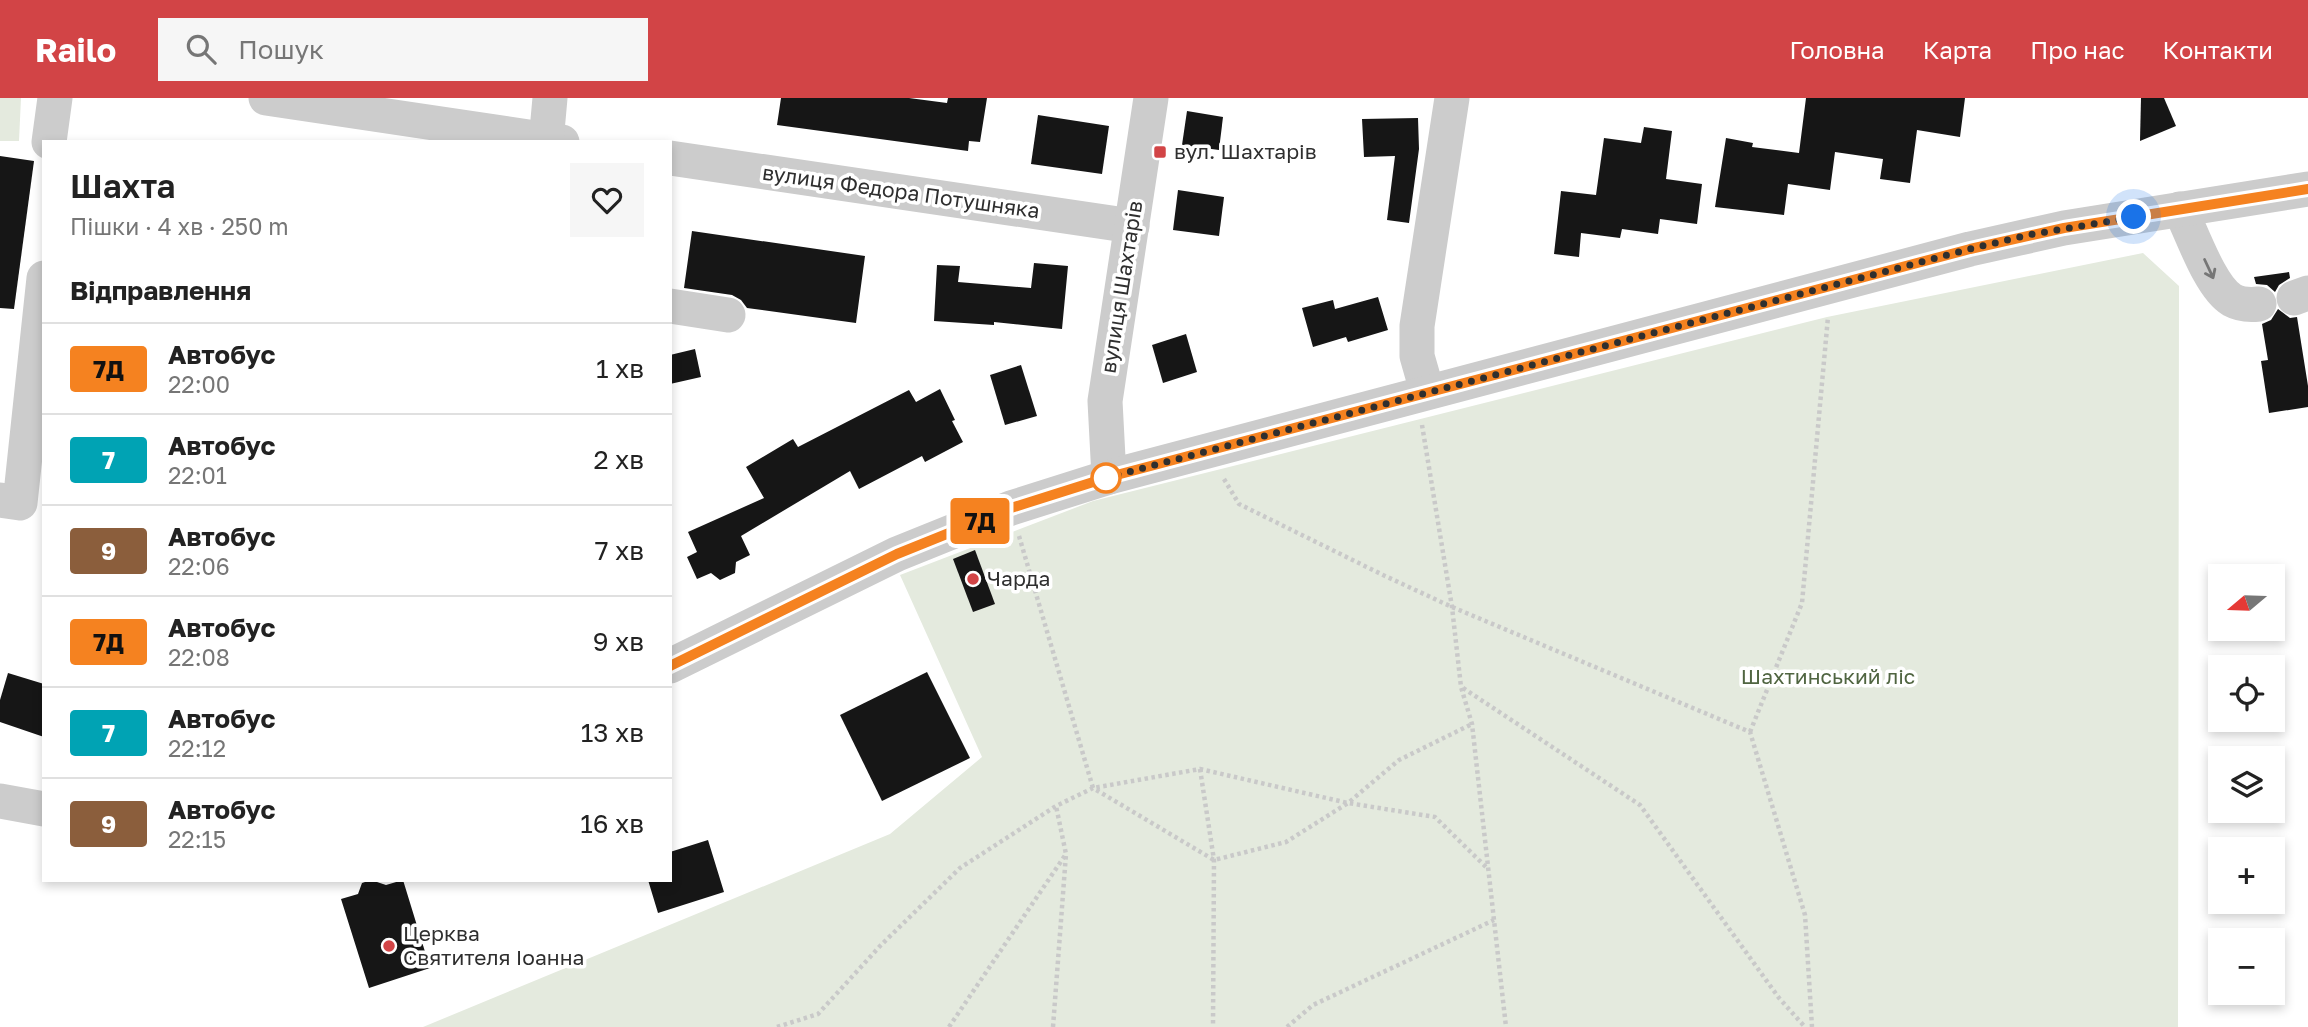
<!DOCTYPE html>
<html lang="uk">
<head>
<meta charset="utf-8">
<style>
	:root { --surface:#fff; --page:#f6f6f6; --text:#222; --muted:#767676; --line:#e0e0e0; --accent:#d24446 }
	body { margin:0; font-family:"Golos Text",sans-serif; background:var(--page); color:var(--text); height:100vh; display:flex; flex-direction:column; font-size:26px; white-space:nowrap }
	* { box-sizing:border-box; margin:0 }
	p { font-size:23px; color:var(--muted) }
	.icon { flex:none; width:38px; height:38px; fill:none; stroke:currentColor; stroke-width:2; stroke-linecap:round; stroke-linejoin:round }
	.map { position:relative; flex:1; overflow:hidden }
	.drawer { position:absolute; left:42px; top:42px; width:630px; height:742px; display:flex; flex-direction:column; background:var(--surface); border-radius:0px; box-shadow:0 4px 10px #0003 }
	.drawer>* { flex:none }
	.badge { padding:0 14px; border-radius:5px; font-size:24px; line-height:46px }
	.needle { width:46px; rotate:251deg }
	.buttons { position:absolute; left:2208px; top:466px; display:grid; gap:14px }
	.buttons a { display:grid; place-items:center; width:77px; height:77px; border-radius:0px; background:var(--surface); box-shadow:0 4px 10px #0003; font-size:35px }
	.you { position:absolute; width:35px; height:35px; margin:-18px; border:5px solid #fff; border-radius:50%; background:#1a73e8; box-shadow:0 0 0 10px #1a73e833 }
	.map>.badge { position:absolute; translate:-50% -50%; box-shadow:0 0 0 4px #fff }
	h2 { padding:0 28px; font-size:26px; line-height:63px }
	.round { display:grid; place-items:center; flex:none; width:74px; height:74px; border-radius:0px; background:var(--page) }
	.overview { display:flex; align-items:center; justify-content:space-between; height:119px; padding:0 28px }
	h1 { font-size:33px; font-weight:600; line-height:52px }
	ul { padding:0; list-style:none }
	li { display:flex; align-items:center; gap:21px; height:91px; padding:0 28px; border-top:2px solid var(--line) }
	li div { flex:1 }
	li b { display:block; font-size:26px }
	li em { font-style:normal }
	li .badge { min-width:77px; font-weight:700; text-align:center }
	header { display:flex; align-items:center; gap:42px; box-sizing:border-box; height:98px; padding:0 35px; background:var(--accent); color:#fff }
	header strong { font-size:33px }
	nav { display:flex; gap:38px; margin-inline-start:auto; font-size:24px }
	.search { width:490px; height:63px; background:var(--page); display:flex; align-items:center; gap:18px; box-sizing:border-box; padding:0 24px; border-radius:0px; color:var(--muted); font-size:26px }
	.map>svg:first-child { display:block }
	.green { fill:#e4eade }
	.building { fill:#161616 }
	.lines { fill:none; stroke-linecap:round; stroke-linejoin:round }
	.path { stroke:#c9c9c9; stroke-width:4.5; stroke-dasharray:3.5 3.5; stroke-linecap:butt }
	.minor { stroke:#ccc; stroke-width:35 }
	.oneway { stroke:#767676 }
	.line-casing { stroke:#fff; stroke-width:16 }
	.line { stroke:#f58220; stroke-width:10 }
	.walk { stroke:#2f2f2f; stroke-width:7; stroke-dasharray:0 12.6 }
	.poi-dot { fill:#d24446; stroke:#fff; stroke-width:2.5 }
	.stop-dot { fill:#fff; stroke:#f58220; stroke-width:3.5 }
	.labels { text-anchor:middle; stroke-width:7; stroke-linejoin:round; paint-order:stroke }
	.poi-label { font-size:21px; fill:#2f2f2f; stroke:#fff; text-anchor:start }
	.street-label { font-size:21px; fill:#2f2f2f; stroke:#fff }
	.park-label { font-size:21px; fill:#506541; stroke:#fff }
</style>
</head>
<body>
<header>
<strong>Railo</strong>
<div class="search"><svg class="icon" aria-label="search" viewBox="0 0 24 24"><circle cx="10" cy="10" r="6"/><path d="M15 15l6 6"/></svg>Пошук</div>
<nav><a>Головна</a><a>Карта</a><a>Про нас</a><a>Контакти</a></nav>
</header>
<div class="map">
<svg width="2308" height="929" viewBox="0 0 2308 929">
	<rect width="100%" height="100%" fill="#fff"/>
	<g class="green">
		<polygon points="0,0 21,0 19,43 0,43"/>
		<polygon points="2143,155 2179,188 2178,929 423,929 890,736 982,659 900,477 1093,403 1827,219"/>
	</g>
	<g class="building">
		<polygon points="781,0 909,0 947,5 948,0 987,0 980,44 969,43 968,53 777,27"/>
		<polygon points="1806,0 1965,0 1960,39 1917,32 1910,85 1880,81 1883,61 1835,54 1830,92 1788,86 1784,117 1715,109 1726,40 1753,45 1752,49 1799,55"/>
		<polygon points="2141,0 2164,0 2176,28 2140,43"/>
		<polygon points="1187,13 1223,19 1219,52 1182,47"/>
		<polygon points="1038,17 1109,28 1102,76 1031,66"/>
		<polygon points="1418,20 1419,51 1409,125 1387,122 1395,58 1364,59 1362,21"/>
		<polygon points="1644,29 1672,33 1666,81 1702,86 1697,126 1660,121 1658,136 1622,131 1620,140 1581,135 1579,159 1554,156 1561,93 1596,97 1604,40 1641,45"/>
		<polygon points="0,58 34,63 14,211 0,210"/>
		<polygon points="1178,92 1224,99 1219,138 1173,132"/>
		<polygon points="692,133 865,158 856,225 747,210 741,202 732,197 684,190"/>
		<polygon points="1034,165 1068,168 1062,231 994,224 994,227 934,223 937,167 960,168 958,184 1031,190"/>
		<polygon points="2289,174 2290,180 2279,187 2275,194 2267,187 2256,186 2254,179"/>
		<polygon points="1378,199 1388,232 1348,244 1346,239 1313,249 1302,210 1333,202 1335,211"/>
		<polygon points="2278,211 2290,220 2297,219 2308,288 2308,309 2269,315 2261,263 2268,262 2262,226 2271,222"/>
		<polygon points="1186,236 1197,274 1163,285 1152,247"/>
		<polygon points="695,251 701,279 670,286 670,257"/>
		<polygon points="1021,267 1037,318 1005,327 990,277"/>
		<polygon points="940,291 955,322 952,323 963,344 925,364 922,358 859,391 850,373 741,438 750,457 736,464 735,475 720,482 711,475 697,481 687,459 697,454 688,434 764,400 746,369 793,341 798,349 909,292 916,304"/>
		<polygon points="975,452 995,506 973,514 953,461"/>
		<polygon points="927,574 970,660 882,703 840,617"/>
		<polygon points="8,575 44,586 44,639 0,624 0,602"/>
		<polygon points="708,742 724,794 658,815 648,782 670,782 670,754"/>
		<polygon points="371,782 386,787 403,782 430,870 369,890 341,801 358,796 362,785"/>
	</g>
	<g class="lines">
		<g class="path">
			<polyline points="1422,327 1452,509 1461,589 1472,626 1506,929"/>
			<polyline points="1224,381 1239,406 1383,477 1452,509 1750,634 1805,817 1812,929"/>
			<polyline points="1019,438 1093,690 1200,671 1348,705 1435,719 1488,771"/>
			<polyline points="1463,590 1640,707 1779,900 1805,929"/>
			<polyline points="1750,634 1802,505 1828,219"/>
			<polyline points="1200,671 1214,762 1213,929"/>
			<polyline points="777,929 818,916 881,847 960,770 1056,708 1093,690 1214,762 1286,744 1348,705 1399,662 1472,626"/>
			<polyline points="949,929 1066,756"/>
			<polyline points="1053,929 1066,756 1056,708"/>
			<polyline points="1287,929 1313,907 1494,822"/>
		</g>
		<g class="minor">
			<polyline points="266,0 562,44"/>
			<polyline points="49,44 55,0"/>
			<polyline points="546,44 550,0"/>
			<polyline points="670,60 1132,128"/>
			<path d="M2180,111C2192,135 2210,189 2232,202C2241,207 2250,207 2259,206"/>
			<polyline points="2294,200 2308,195"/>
			<polyline points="670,208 728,217"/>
			<polyline points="1427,293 1417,258 1417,228 1452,0"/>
			<polyline points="1109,379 1105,303 1151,0"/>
			<polyline points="0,402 20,405 44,180"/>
			<polyline points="670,568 897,456 1011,410 1109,379 1970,151 2064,130 2308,91"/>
			<polyline points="0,703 44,711"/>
		</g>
	</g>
	<defs><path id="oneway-shaft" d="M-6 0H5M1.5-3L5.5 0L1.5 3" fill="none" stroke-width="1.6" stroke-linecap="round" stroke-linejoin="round" transform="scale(1.75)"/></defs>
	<use class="oneway" href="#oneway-shaft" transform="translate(2209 171) rotate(65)"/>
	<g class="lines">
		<defs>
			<polyline id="line" points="670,568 897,456 1011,410 1109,379 1970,151 2064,130 2308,91"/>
		</defs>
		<use href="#line" class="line-casing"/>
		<use href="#line" class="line"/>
		<polyline class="walk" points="1106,380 1970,151 2028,137 2134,119"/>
	</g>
	<g class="poi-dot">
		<rect x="1153" y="47" width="14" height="14" rx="3.5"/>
		<circle cx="973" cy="481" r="7"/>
		<circle cx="389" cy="848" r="7"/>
	</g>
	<circle class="stop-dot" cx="1106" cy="380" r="14"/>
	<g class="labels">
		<g class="poi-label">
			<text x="1174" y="61">вул. Шахтарів</text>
			<text x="987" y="488">Чарда</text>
			<text x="403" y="843">Церква<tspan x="403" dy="24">Святителя Іоанна</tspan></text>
		</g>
		<g class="street-label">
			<text transform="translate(901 94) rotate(8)" y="7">вулиця Федора Потушняка</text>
			<text transform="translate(1122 189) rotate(-81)" y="7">вулиця Шахтарів</text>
		</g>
		<g class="park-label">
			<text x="1828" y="586">Шахтинський ліс</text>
		</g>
	</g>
</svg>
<div class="buttons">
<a><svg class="needle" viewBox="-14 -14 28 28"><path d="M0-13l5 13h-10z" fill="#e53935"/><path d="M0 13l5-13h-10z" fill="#767676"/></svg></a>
<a><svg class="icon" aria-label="locate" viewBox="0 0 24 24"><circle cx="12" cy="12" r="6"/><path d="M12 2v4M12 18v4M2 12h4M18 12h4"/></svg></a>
<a><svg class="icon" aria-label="layers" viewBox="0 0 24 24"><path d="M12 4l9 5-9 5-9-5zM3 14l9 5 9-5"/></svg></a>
<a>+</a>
<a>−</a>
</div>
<div class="you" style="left:2134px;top:119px"></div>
<b class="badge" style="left:980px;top:423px;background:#f58220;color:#111">7Д</b>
<section class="drawer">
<div class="overview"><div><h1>Шахта</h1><p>Пішки · 4 хв · 250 m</p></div><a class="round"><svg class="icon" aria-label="heart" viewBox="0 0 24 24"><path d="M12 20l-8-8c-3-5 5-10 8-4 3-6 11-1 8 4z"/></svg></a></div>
<h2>Відправлення</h2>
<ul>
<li><span class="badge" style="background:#f58220;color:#111">7Д</span><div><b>Автобус</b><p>22:00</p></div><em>1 хв</em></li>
<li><span class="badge" style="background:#00a3b4;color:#fff">7</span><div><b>Автобус</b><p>22:01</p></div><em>2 хв</em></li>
<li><span class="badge" style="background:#8b5e3c;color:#fff">9</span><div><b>Автобус</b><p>22:06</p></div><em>7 хв</em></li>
<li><span class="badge" style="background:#f58220;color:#111">7Д</span><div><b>Автобус</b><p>22:08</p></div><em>9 хв</em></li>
<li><span class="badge" style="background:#00a3b4;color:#fff">7</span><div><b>Автобус</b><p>22:12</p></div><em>13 хв</em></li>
<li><span class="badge" style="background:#8b5e3c;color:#fff">9</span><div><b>Автобус</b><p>22:15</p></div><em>16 хв</em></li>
</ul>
</section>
</div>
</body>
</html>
